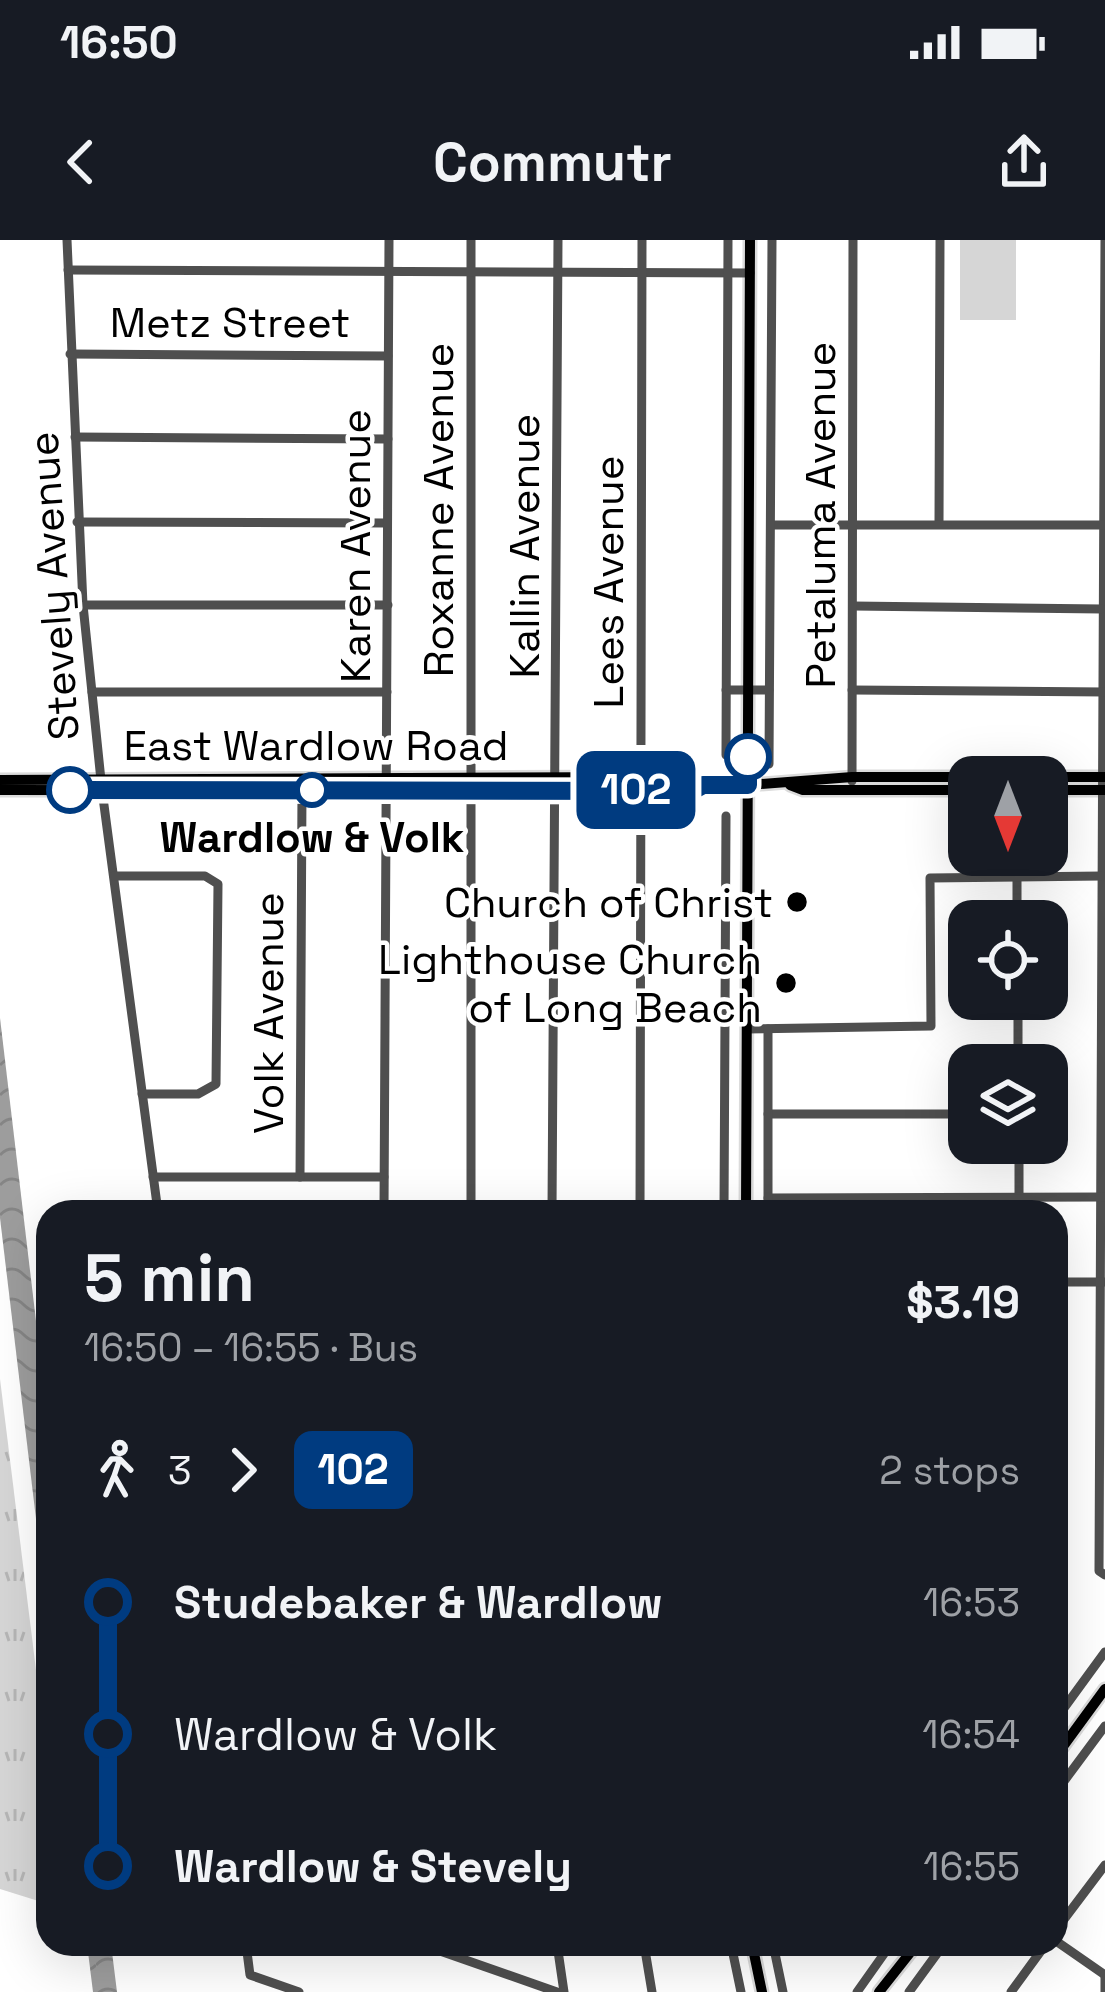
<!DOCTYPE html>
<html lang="en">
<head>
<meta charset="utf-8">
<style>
	:root { --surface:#171b24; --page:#242831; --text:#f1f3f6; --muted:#9ea1a6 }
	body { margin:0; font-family:"Space Grotesk",sans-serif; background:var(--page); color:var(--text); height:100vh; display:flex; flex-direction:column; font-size:45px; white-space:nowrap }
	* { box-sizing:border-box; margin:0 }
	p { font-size:39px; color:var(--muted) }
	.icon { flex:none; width:66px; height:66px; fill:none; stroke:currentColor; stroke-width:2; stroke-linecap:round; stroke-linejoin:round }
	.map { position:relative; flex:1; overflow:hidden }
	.details { position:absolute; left:36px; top:960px; width:1032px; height:756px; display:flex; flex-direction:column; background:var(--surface); border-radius:36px; box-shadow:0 12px 48px #0002 }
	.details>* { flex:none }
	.badge { padding:0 24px; border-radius:18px; font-size:42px; line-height:78px }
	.needle { width:78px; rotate:180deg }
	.fabs { position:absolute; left:948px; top:516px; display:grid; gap:24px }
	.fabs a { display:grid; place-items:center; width:120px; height:120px; border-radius:24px; background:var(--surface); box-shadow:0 12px 48px #0002; font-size:60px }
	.map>.badge { position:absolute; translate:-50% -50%; box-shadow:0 0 0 6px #fff }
	.legs { display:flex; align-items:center; gap:18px; height:132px; padding:0 48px; font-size:39px }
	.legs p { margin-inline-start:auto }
	.overview { display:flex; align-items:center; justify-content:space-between; height:204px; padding:0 48px }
	h1 { font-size:66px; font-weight:700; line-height:90px }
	ul { padding:0 48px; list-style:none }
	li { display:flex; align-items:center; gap:42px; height:132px; font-size:45px }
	li i { display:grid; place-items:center; width:18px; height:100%; margin:0 15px; background:currentColor }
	li i::after { content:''; width:30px; height:30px; margin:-15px; border:9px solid; border-radius:50%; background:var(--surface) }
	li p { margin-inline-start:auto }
	li:first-child i { background:linear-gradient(#0000 50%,currentColor 0) }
	li:last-child i { background:linear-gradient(currentColor 50%,#0000 0) }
	.status { display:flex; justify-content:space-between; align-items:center; height:84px; padding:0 60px; background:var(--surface); direction:ltr }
	.status svg { height:33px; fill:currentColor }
	header { display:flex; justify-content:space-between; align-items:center; height:156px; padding:0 48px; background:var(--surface); font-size:54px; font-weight:700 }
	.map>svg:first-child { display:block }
	.park { fill:url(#park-tufts) }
	.garden { fill:#d6d6d6 }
	.water { fill:url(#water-waves) }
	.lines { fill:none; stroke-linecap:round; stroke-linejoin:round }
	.major-casing { stroke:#dbdbdb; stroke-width:15 }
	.minor { stroke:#4f4f4f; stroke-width:9 }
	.major { stroke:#000; stroke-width:10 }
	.line-1-casing { stroke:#fff; stroke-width:27 }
	.line-1 { stroke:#003b80; stroke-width:18 }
	.stop-1-dot { fill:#fff; stroke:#003b80; stroke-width:6 }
	.poi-dot { fill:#000; stroke:#fff; stroke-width:4.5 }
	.labels { text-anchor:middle; stroke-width:9; stroke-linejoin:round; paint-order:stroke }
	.street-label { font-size:42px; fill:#000; stroke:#fff }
	.stop-label { font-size:42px; font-weight:bold; fill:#000; stroke:#fff }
	.poi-label { font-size:42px; fill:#000; stroke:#fff; text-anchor:end }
</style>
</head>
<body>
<div class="status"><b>16:50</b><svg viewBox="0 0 49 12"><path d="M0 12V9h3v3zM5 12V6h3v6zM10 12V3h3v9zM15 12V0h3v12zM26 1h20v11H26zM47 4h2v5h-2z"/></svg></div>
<header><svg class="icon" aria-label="back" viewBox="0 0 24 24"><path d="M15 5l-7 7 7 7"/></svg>Commutr<svg class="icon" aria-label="share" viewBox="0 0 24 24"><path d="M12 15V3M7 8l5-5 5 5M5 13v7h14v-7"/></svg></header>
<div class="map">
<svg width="1105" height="1752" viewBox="0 0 1105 1752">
	<defs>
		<pattern id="park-tufts" width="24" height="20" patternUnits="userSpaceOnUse" patternTransform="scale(3)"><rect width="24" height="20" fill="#d6d6d6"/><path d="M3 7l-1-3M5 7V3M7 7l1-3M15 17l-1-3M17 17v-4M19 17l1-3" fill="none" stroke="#b6b6b6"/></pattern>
		<pattern id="water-waves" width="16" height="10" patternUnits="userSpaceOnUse" patternTransform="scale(3)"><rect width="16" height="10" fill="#9d9d9d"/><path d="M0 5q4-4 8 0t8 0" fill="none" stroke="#858585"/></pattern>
	</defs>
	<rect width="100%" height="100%" fill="#fff"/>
	<polygon class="park" points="0,1139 48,1527 48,1664 0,1649"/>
	<rect class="garden" x="960" y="0" width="56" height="80"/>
	<g class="water">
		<polygon points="0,778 48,1182 48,1379 0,978"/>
		<polygon points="87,1704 111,1704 117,1752 93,1752"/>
	</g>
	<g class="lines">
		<defs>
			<g id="major">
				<polyline points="0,540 640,537 692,538 703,545 748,545 852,537 1105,537"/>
				<polyline points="790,545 803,550 969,550"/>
				<polyline points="0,550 692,551 703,545"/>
				<polyline points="1047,550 1105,550"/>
				<polyline points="746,972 750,0"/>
				<polyline points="1056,1516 1105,1449"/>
				<polyline points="752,1704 762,1752"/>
				<polyline points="879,1752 917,1704"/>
			</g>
		</defs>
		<use href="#major" class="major-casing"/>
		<g class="minor">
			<polyline points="67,0 83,365 102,550 158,972"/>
			<polyline points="471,0 471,972"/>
			<polyline points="1105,0 1099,1331 1105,1335"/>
			<polyline points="68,30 750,33"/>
			<polyline points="70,114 388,116"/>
			<polyline points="75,197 388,199"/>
			<polyline points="77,282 387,283"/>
			<polyline points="939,284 940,0"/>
			<polyline points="771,285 1103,285"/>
			<polyline points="83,365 388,365"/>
			<polyline points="853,366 1102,369"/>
			<polyline points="726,450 769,450"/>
			<polyline points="852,450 1105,452"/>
			<polyline points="92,452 387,452"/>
			<polyline points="726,515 728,0"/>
			<polyline points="769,524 772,0"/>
			<polyline points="852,541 853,0"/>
			<polyline points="114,636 205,636 218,644 216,844 198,854 142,854"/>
			<polyline points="1017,637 1017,681"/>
			<polyline points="1018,759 1018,825"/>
			<polyline points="747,789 931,786 930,638 1102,636"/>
			<polyline points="768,874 969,874"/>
			<polyline points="1019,903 1019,958"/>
			<polyline points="153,937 384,937"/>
			<polyline points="300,937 302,549"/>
			<polyline points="768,958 1105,957"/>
			<polyline points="384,972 389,0"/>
			<polyline points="552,972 558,0"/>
			<polyline points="640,972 642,0"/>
			<polyline points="724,972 726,576"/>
			<polyline points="768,972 768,789"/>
			<polyline points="1056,1042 1105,1042"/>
			<polyline points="1056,1479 1105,1412"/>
			<polyline points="1056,1552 1105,1486"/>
			<polyline points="1056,1690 1105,1625"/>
			<polyline points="1056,1701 1105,1735"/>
			<polyline points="246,1704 250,1735 299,1752"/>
			<polyline points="420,1704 557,1752"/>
			<polyline points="557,1704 564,1752"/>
			<polyline points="644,1704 652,1752"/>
			<polyline points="731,1704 741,1752"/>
			<polyline points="773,1704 783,1752"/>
			<polyline points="857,1752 891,1704"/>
			<polyline points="909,1752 944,1704"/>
			<polyline points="1011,1752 1046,1704"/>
			<polyline points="1105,1752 1105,1735"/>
		</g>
		<use href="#major" class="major"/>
	</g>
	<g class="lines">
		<defs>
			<polyline id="line-1" points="70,550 692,551 703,545 748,545 748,517"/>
		</defs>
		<use href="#line-1" class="line-1-casing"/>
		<use href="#line-1" class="line-1"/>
	</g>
	<g class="stop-1-dot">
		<circle cx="748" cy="517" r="21"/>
		<circle cx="70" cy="550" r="21"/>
		<circle cx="312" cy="550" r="15"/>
	</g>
	<g class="poi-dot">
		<circle cx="797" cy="662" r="12"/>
		<circle cx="786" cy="743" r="12"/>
	</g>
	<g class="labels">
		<g class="street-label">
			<text x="230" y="97">Metz Street</text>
			<text transform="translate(438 270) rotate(-90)" y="15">Roxanne Avenue</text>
			<text transform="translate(820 275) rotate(-90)" y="15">Petaluma Avenue</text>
			<text transform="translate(355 306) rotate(-90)" y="15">Karen Avenue</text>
			<text transform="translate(524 306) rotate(-90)" y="15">Kallin Avenue</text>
			<text transform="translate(608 342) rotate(-90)" y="15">Lees Avenue</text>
			<text transform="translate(53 346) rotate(-94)" y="15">Stevely Avenue</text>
			<text x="316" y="520">East Wardlow Road</text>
			<text transform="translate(268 773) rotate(-90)" y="15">Volk Avenue</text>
		</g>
		<g class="stop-label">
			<text x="312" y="612">Wardlow &amp; Volk</text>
		</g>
		<g class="poi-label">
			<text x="773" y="677">Church of Christ</text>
			<text x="762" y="734">Lighthouse Church<tspan x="762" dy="48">of Long Beach</tspan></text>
		</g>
	</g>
</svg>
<div class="fabs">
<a><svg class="needle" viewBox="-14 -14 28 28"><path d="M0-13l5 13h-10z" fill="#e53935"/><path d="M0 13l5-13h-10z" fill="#9ea1a6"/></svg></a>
<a><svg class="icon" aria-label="locate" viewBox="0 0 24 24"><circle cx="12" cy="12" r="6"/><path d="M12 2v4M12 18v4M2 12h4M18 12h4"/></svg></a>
<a><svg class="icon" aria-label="layers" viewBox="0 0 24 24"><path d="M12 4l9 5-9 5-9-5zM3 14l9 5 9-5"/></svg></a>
</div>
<b class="badge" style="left:636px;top:550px;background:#003b80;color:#fff">102</b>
<section class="details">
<div class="overview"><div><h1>5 min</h1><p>16:50 – 16:55 · Bus</p></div><b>$3.19</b></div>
<div class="legs"><svg class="icon" aria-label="walk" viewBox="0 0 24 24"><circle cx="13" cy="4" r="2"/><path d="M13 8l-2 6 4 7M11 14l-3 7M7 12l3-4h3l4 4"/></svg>3<svg class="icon" aria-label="forward" viewBox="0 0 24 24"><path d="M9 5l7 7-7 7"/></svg><b class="badge" style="background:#003b80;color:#fff">102</b><p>2 stops</p></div>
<ul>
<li><i style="color:#003b80"></i><b>Studebaker &amp; Wardlow</b><p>16:53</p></li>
<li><i style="color:#003b80"></i><span>Wardlow &amp; Volk</span><p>16:54</p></li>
<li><i style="color:#003b80"></i><b>Wardlow &amp; Stevely</b><p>16:55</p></li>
</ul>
</section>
</div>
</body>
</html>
